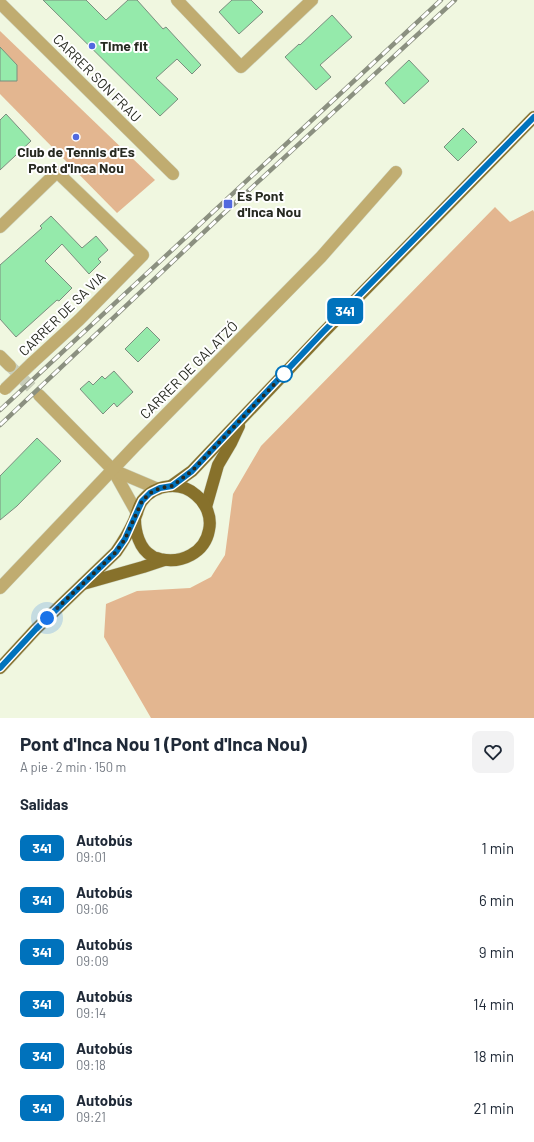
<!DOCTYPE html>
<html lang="es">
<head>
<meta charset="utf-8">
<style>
	:root { --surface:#fff; --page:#f2f2f3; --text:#1f2937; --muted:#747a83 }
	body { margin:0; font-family:Barlow,sans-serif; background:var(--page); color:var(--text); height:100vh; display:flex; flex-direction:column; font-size:15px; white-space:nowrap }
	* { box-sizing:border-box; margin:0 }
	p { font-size:13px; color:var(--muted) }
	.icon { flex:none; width:22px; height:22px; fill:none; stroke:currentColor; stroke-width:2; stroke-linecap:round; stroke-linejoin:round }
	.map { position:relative; height:718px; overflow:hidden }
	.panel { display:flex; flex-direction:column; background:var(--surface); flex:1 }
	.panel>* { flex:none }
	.badge { padding:0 8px; border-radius:6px; font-size:14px; line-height:26px }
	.you { position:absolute; width:20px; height:20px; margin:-10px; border:3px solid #fff; border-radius:50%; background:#1a73e8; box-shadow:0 0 0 6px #1a73e833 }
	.map>.badge { position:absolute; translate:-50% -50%; box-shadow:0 0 0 2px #fff }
	h2 { padding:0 20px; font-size:15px; line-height:36px }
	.round { display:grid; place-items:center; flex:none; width:42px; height:42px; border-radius:8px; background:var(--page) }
	.summary { display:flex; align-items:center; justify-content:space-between; height:68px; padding:0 20px }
	h1 { font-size:19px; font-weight:700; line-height:30px }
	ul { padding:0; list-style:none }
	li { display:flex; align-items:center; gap:12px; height:52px; padding:0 20px }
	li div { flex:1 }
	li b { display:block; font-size:15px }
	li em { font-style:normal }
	li .badge { min-width:44px; font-weight:700; text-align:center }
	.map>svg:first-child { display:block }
	.green { fill:#e3b690 }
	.building { fill:#95eaab; stroke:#7b8e7f }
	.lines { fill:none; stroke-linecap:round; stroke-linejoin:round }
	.minor-tunnel { stroke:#c8ceba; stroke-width:12; stroke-dasharray:12 6; stroke-linecap:butt }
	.minor-casing { stroke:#ccd2be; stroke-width:13 }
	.major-casing { stroke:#ccd2be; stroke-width:13 }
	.minor { stroke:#c0ac70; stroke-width:12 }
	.major { stroke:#87712b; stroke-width:12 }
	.rail-casing { stroke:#8b9080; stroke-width:4.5 }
	.rail { stroke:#fff; stroke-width:3; stroke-dasharray:9; stroke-linecap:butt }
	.minor-bridge-casing { stroke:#ccd2be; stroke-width:13; stroke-linecap:butt }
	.minor-bridge { stroke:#c0ac70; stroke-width:12 }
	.line-casing { stroke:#fff; stroke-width:9 }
	.line { stroke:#0072bc; stroke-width:6 }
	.walk { stroke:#272a21; stroke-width:4; stroke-dasharray:0 7.2 }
	.poi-dot { fill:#5269df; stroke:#fff; stroke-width:1.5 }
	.stop-dot { fill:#fff; stroke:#0072bc; stroke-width:2 }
	.labels { text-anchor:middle; stroke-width:4; stroke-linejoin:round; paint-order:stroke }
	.poi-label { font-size:14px; font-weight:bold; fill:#272a21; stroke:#fff; text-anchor:start }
	.street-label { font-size:14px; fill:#272a21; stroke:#fff }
</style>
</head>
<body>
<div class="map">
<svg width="534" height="718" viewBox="0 0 534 718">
	<rect width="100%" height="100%" fill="#f0f7e0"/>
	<g class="green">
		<polygon points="0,31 155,180 117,213 0,94"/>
		<polygon points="495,207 510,222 533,210 534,212 534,718 151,718 104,637 106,604 137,591 190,588 211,577 225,555 233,494 261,446"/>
	</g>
	<g class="building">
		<polygon points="43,0 86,0 106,20 128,0 137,0 163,29 166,27 201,65 192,74 177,59 156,78 178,99 160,116"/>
		<polygon points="232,0 251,0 263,12 239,34 219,12"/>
		<polygon points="332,15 352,37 320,65 331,77 316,90 285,57 299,44 300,45"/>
		<polygon points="0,47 17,65 17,81 0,81"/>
		<polygon points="409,60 429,81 404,104 385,83"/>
		<polygon points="6,114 31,141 0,170 0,120"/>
		<polygon points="463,128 477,142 458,161 444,147"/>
		<polygon points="51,216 82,248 96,236 108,250 98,259 101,262 89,274 62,244 45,261 72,288 59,301 57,300 16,337 0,319 0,265 42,228 40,226"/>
		<polygon points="147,327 160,340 138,362 125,349"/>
		<polygon points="114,371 133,392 117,407 114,403 103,414 80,389 89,381 93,385 102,376 105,379"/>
		<polygon points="37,438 61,461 17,506 0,520 0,476"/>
	</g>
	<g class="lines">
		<polyline class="minor-tunnel" points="10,366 39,395"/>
		<defs>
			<g id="minor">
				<polyline points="177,0 241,67 312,0"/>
				<polyline points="0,3 173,174"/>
				<polyline points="0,227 57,172 143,255 79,320 31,364"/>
				<polyline points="0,356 10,366"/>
				<polyline points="39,395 113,470 137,513"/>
				<polyline points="113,470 158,489"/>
				<polyline points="0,588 135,446 321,257 396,172"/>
			</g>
			<g id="major">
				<polyline points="171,486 192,471 323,333 534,117"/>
				<polyline points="206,507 218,465 231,443 239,426"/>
				<polyline points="83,584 143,567 164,560"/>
				<path d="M0,668L36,629L116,552C123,542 129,532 134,521C137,514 138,507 142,501C155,484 180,481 196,495C206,503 212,517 209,530C205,553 181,564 160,559C158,558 154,558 152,556C139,549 135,531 135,519"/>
			</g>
		</defs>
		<use href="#minor" class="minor-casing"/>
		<use href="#major" class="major-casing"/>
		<use href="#minor" class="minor"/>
		<use href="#major" class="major"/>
		<defs>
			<g id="rail">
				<polyline points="0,410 441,0"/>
				<polyline points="0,425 221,216 455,0"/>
			</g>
		</defs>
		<use href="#rail" class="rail-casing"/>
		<use href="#rail" class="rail"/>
		<defs>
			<polyline id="minor-bridge" points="5,389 31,364"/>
		</defs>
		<use href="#minor-bridge" class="minor-bridge-casing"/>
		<use href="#minor-bridge" class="minor-bridge"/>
	</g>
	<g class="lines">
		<defs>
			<polyline id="line" points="0,668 36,629 116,552 125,539 142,501 150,493 160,488 172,486 192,471 323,332 534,117"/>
		</defs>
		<use href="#line" class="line-casing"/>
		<use href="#line" class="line"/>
		<polyline class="walk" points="47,618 116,552 125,539 142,501 150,493 160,488 172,486 192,471 284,374"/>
	</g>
	<g class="poi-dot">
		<circle cx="92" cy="46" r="4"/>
		<circle cx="76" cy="137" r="4"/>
		<rect x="223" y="199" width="10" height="10" rx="2"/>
	</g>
	<circle class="stop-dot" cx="284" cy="374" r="8"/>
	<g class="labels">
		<g class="poi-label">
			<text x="100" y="51">Time fit</text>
			<text x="76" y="157" text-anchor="middle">Club de Tennis d'Es<tspan x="76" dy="16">Pont d'Inca Nou</tspan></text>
			<text x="237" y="201">Es Pont<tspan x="237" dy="16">d'Inca Nou</tspan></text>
		</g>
		<g class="street-label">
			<text transform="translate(97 78) rotate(45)" y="5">CARRER SON FRAU</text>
			<text transform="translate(62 314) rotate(-44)" y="5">CARRER DE SA VIA</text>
			<text transform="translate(189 370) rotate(-45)" y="5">CARRER DE GALATZÓ</text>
		</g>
	</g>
</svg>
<div class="you" style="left:47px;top:618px"></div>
<b class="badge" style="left:345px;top:311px;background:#0072bc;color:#fff">341</b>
</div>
<section class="panel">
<div class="summary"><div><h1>Pont d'Inca Nou 1 (Pont d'Inca Nou)</h1><p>A pie · 2 min · 150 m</p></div><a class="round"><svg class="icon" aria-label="heart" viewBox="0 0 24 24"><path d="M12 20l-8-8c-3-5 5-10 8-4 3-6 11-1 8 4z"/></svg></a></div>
<h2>Salidas</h2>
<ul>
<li><span class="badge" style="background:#0072bc;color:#fff">341</span><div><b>Autobús</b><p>09:01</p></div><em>1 min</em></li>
<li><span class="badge" style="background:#0072bc;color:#fff">341</span><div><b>Autobús</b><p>09:06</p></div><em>6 min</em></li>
<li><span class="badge" style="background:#0072bc;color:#fff">341</span><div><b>Autobús</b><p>09:09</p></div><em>9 min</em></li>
<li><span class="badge" style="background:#0072bc;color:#fff">341</span><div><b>Autobús</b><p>09:14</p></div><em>14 min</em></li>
<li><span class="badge" style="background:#0072bc;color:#fff">341</span><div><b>Autobús</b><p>09:18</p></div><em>18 min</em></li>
<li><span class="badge" style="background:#0072bc;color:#fff">341</span><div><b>Autobús</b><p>09:21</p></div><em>21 min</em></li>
</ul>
</section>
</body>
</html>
